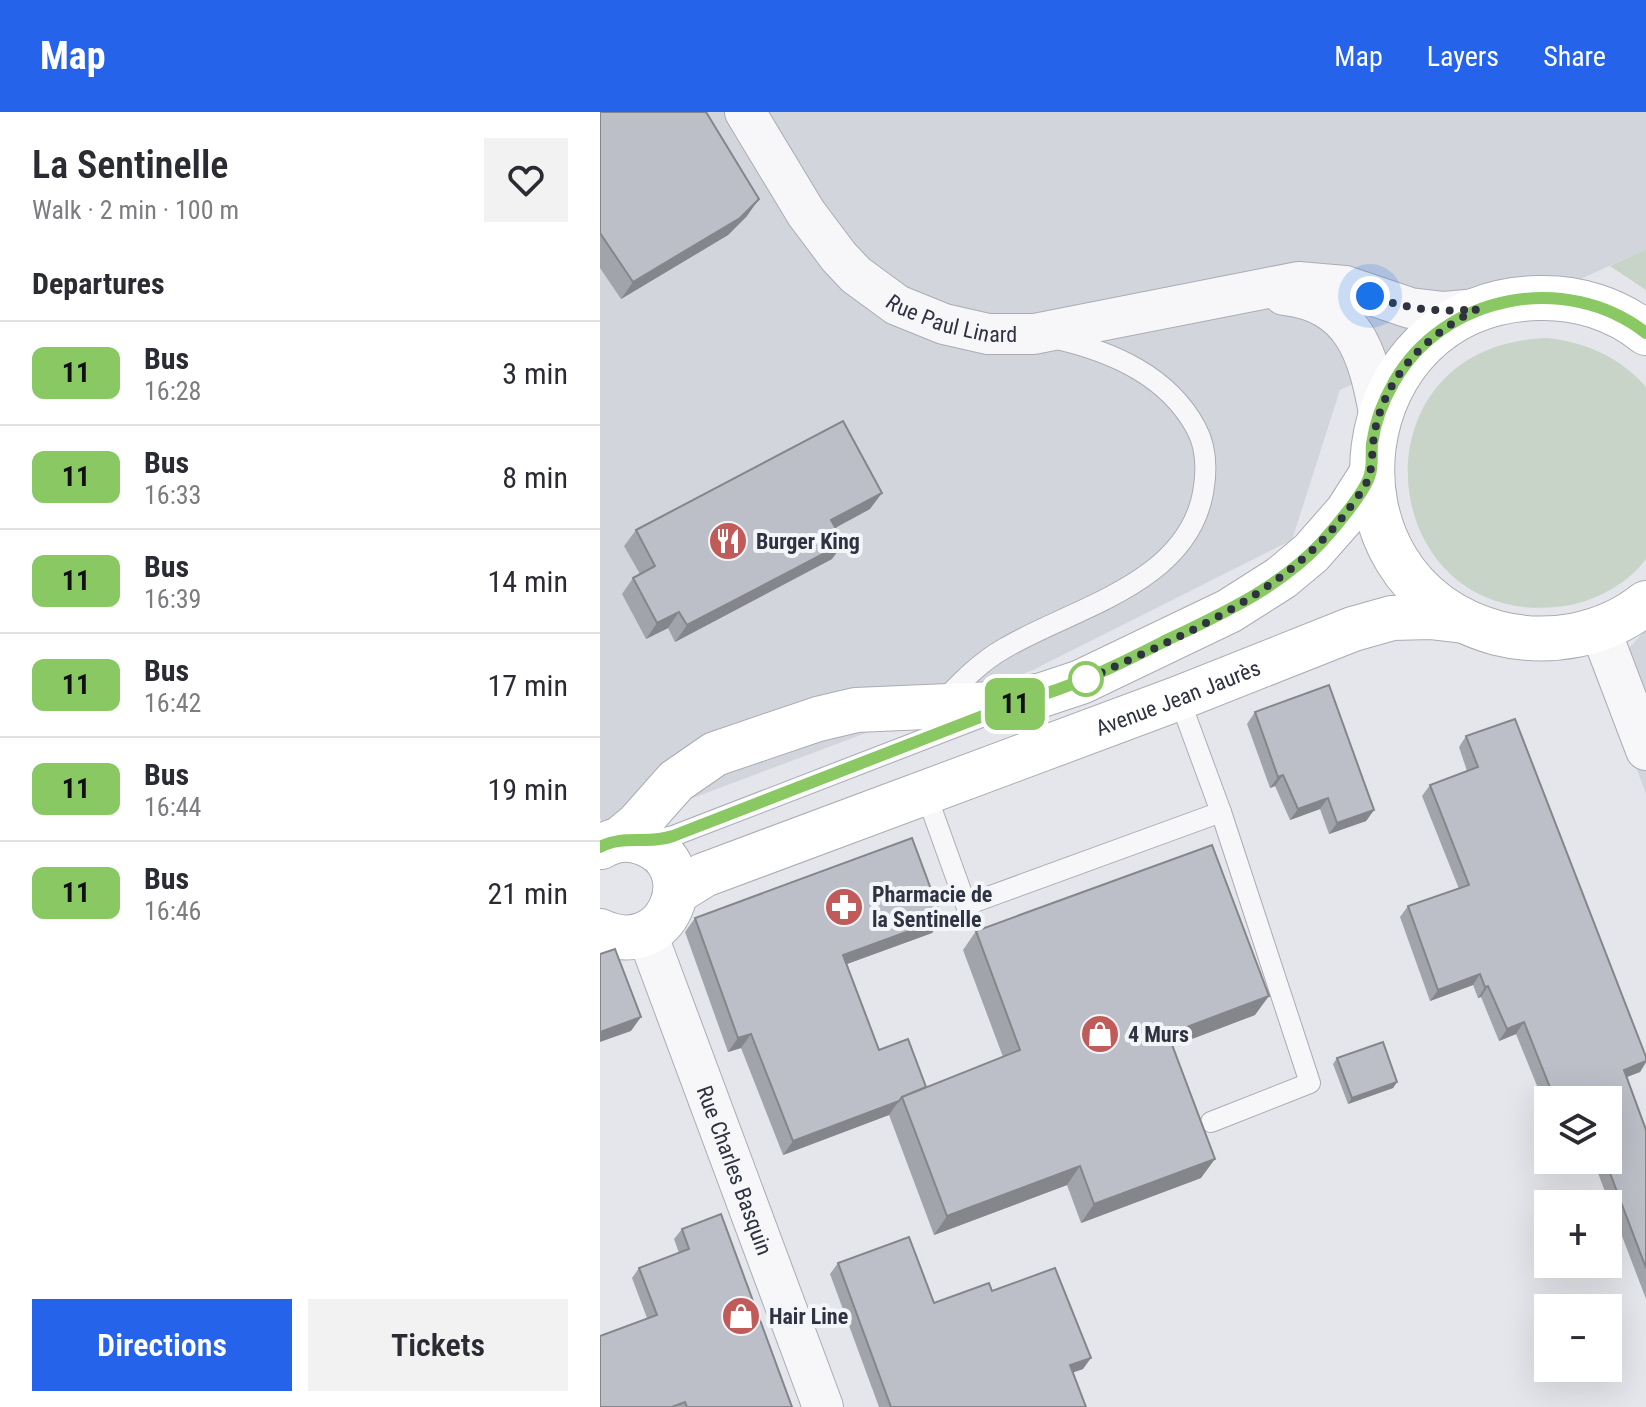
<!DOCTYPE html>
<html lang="en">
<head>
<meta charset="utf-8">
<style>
	:root { --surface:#fff; --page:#f2f2f3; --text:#2b2b33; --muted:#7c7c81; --line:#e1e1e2; --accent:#2563eb }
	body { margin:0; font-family:"Roboto Condensed",sans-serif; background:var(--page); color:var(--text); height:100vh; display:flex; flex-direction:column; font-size:30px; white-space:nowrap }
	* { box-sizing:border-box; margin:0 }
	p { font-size:26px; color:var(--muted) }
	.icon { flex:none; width:44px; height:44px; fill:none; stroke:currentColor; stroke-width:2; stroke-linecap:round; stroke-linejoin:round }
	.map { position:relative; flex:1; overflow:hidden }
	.side { display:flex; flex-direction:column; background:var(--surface); width:600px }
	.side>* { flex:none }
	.badge { padding:0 16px; border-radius:12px; font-size:28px; line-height:52px }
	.controls { position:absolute; left:934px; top:974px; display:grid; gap:16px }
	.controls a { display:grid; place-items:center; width:88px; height:88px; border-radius:0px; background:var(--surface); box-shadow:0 8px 32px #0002; font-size:40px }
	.you { position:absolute; width:40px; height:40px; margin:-20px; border:6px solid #fff; border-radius:50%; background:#1a73e8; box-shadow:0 0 0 12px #1a73e833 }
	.map>.badge { position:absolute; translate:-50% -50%; box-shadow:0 0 0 4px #fff }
	h2 { padding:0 32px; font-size:30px; line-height:72px }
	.round { display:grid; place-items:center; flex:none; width:84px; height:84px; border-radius:0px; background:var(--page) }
	.overview { display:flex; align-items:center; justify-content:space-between; height:136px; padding:0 32px }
	h1 { font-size:38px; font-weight:600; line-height:60px }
	.cta { display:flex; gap:16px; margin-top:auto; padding:16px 32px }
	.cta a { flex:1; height:92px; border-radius:0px; background:var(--accent); color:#fff; font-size:32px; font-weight:600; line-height:92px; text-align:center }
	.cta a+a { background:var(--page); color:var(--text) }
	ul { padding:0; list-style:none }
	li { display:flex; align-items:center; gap:24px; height:104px; padding:0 32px; border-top:2px solid var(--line) }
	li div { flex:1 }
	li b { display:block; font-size:30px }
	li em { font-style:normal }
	li .badge { min-width:88px; font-weight:700; text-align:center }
	header { display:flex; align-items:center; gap:48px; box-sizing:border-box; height:112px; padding:0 40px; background:var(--accent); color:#fff }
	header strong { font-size:38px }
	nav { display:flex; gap:44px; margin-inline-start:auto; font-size:28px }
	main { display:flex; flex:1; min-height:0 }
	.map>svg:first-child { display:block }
	.built { fill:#d3d5dc }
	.grass { fill:#c8d4c7 }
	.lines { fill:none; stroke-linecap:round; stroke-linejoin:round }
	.service-casing { stroke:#aaacb5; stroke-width:22 }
	.minor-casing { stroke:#aaacb5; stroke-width:42 }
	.secondary-casing { stroke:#aaacb5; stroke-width:46 }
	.service { stroke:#f7f7f9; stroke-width:20 }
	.minor { stroke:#f7f7f9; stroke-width:40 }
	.secondary { stroke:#fff; stroke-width:44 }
	.wall { fill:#a2a4ab }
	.shaded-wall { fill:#84868b }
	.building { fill:#bcbfc7; stroke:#84868b; stroke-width:2 }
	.line-casing { stroke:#fff; stroke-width:18 }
	.line { stroke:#8ac864; stroke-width:12 }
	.walk { stroke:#2e3241; stroke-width:8; stroke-dasharray:0 14.4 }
	.stop-dot { fill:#fff; stroke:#8ac864; stroke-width:4 }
	.labels { text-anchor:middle; stroke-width:8; stroke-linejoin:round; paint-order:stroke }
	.street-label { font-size:22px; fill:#2e3241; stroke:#f4f5f8 }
	.poi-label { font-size:22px; font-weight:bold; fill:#2e3241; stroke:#f4f5f8; text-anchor:start }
</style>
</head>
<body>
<header>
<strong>Map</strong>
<nav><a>Map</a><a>Layers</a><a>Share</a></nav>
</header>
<main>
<section class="side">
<div class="overview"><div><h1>La Sentinelle</h1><p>Walk · 2 min · 100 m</p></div><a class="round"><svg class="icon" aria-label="heart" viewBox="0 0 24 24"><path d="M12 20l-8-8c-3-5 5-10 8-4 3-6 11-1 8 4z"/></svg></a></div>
<h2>Departures</h2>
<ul>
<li><span class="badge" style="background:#8ac864;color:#111">11</span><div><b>Bus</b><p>16:28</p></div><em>3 min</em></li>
<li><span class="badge" style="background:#8ac864;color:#111">11</span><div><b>Bus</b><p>16:33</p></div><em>8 min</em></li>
<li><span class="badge" style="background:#8ac864;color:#111">11</span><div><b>Bus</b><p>16:39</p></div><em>14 min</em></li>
<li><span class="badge" style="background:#8ac864;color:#111">11</span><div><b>Bus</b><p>16:42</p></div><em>17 min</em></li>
<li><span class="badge" style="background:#8ac864;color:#111">11</span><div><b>Bus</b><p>16:44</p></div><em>19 min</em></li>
<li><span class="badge" style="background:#8ac864;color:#111">11</span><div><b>Bus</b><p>16:46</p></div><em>21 min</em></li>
</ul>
<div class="cta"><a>Directions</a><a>Tickets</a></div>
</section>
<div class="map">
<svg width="1046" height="1295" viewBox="0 0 1046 1295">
	<rect width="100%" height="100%" fill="#e5e6eb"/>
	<g class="built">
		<polygon points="0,0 1046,0 1046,137 740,278 692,428 431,559 5,719 0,705"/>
		<polygon points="1046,518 1046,682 1002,564"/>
	</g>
	<g class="grass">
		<polygon points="1046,137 1046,178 1010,154"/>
		<path d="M948,226C987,231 1020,245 1046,275V447C1026,474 990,492 957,495C772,513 748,231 948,226Z"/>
	</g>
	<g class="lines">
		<defs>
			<g id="service">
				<polyline points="579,586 621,700 710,971 611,1010"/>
				<path d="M341,591C361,570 380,550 405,536C475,495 586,472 603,381C607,359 607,336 596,316C568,264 513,240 457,227"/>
				<polyline points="325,679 366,793 621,700"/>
				<polyline points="50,729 73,724 379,606"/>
			</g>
			<g id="minor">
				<path id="s1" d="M145,0L206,101L239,145L256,163L297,193L344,212L388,222H434L698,170L745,174L810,196L844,200L877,197"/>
				<path d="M684,183C754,191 768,241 779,301"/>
				<polyline points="1000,517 1046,638"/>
				<path id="s2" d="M47,822L223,1295"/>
			</g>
			<g id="secondary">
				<path d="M1046,221C1016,197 978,185 939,186C743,189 708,469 897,521C948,534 1005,524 1046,491"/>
				<polyline points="19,728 37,713 76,669 115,642 218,607 256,598 395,592 442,583 481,570 629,499 681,466 711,441 747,400 770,364"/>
				<path id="s3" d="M75,781L104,763L579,586L753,517L792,506L830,505L864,509"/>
				<path d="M0,819C69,851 106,753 43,731C28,725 14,727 1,735"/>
			</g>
		</defs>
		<use href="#service" class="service-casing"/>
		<use href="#minor" class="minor-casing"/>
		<use href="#secondary" class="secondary-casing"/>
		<use href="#service" class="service"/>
		<use href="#minor" class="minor"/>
		<use href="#secondary" class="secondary"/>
	</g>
	<g class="wall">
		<polygon points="0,0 147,104 128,123 21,187 0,156"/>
		<polygon points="270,397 235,416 232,447 75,530 68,516 46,527 22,482 33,466 40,462 24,434 36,418"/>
		<polygon points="655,600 774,698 766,709 729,722 720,697 690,708 675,674 670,676 647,612"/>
		<polygon points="866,624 1046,945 1046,951 1040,960 1027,965 1046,1018 1046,1187 993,1048 1008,1048 1008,988 948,988 948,1001 916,922 899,929 881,885 878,886 873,873 830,889 800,805 808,794 859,777 822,684 830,673 867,659 859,635"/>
		<polygon points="95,806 342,807 332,821 247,852 279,938 326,975 403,945 363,838 376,819 655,903 573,934 601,1066 481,1111 467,1073 334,1123 289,1003 183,1043 141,936 128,940 85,820"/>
		<polygon points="737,946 797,970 793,976 748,992 733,952"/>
		<polygon points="82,1117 192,1295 0,1295 47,1206 32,1166 39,1156 79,1141 74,1127"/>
		<polygon points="238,1151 334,1191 392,1179 483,1257 473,1260 486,1295 279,1295 230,1162"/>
	</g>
	<g class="shaded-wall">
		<polygon points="159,87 147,104 128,123 21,187 33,170"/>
		<polygon points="282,381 270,397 220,424 231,408"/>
		<polygon points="244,431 232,447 75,530 87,513"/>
		<polygon points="79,500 68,516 46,527 57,511"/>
		<polygon points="683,663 675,674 670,676 678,665"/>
		<polygon points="728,686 720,697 690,708 698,697"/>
		<polygon points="774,698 766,709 729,722 737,711"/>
		<polygon points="342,807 332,821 233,857 243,843"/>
		<polygon points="880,862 873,873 830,889 838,878"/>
		<polygon points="888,874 881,885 878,886 885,875"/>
		<polygon points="669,884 655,903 555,941 568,922"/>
		<polygon points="41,905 31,919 0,930 0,920"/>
		<polygon points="924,910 916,922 899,929 907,917"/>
		<polygon points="151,922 141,936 128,940 138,926"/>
		<polygon points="1046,949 1040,960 1016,969 1024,958"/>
		<polygon points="797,970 793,976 748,992 752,986"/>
		<polygon points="299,989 289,1003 183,1043 193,1029"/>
		<polygon points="615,1047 601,1066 481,1111 494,1092"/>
		<polygon points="480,1054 467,1073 334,1123 347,1104"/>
		<polygon points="491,1246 483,1257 463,1264 470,1253"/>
	</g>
	<g class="building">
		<polygon points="0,0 106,0 159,87 140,106 33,170 0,121"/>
		<polygon points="243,309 282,381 231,408 244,431 87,513 79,500 57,511 33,466 55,454 36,418"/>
		<polygon points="729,573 774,698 737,711 728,686 698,697 683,663 678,665 655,600"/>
		<polygon points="915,607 1046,945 1046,949 1024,958 1046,1018 1046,1156 1005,1048 1008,1048 1008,988 955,988 924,910 907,917 888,874 885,875 880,862 838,878 808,794 869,773 830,673 878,655 866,624"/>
		<polygon points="312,726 342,807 243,843 279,938 308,927 326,975 302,985 299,989 193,1029 151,922 138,926 95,806"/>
		<polygon points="612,733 669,884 568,922 615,1047 494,1092 480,1054 347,1104 302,985 420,938 376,819"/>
		<polygon points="15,837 41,905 0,920 0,842"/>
		<polygon points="783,930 797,970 752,986 737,946"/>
		<polygon points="121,1102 192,1295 87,1295 85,1290 72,1295 0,1295 0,1224 57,1203 39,1156 89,1137 82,1117"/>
		<polygon points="309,1125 334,1191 389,1171 392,1179 455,1156 491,1246 470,1253 486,1295 291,1295 238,1151"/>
	</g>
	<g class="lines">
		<defs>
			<path id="line" d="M0,735C24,722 48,733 73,724L424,588C473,575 518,553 563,530C619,503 678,477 721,431C733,418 767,378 770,362C773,353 771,342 772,332C775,310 783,289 794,270C844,182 967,159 1046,221"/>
		</defs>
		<use href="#line" class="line-casing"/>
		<use href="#line" class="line"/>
		<path class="walk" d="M486,567L481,570C575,526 680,487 745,402C753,391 768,373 770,361C773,347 772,332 775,318C787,262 827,223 877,197C838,201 807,197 770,184"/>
	</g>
	<defs>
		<symbol id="restaurant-disc" viewBox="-11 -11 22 22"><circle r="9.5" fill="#c05b59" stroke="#f4f5f8"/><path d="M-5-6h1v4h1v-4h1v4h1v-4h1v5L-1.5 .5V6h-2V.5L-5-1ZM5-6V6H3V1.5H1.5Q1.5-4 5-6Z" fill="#fff"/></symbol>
		<symbol id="pharmacy-disc" viewBox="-11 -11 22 22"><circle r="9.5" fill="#c05b59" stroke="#f4f5f8"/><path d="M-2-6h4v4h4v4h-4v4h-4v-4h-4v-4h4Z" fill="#fff"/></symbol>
		<symbol id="shop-disc" viewBox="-11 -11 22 22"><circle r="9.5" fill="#c05b59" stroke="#f4f5f8"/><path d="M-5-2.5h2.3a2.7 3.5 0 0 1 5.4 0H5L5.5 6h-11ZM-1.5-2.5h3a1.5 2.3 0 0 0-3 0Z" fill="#fff"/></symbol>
	</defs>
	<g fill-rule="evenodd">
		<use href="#restaurant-disc" x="106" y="407" width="44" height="44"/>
		<use href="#pharmacy-disc" x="222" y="773" width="44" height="44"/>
		<use href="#shop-disc" x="478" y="900" width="44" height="44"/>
		<use href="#shop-disc" x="119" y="1182" width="44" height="44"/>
	</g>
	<circle class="stop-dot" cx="486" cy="567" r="16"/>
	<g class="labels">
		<g class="street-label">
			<text dy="8" stroke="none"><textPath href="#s1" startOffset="306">Rue Paul Linard</textPath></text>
			<text dy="8" stroke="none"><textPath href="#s3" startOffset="540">Avenue Jean Jaurès</textPath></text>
			<text dy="8" stroke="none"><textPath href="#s2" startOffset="252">Rue Charles Basquin</textPath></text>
		</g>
		<g class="poi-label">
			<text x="156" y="437">Burger King</text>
			<text x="272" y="790">Pharmacie de<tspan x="272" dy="25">la Sentinelle</tspan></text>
			<text x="528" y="930">4 Murs</text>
			<text x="169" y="1212">Hair Line</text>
		</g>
	</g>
</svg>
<div class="controls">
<a><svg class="icon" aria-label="layers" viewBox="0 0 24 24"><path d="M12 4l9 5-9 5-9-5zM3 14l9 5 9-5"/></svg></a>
<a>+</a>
<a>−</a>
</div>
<div class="you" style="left:770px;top:184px"></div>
<b class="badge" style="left:415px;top:592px;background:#8ac864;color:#111">11</b>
</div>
</main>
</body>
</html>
